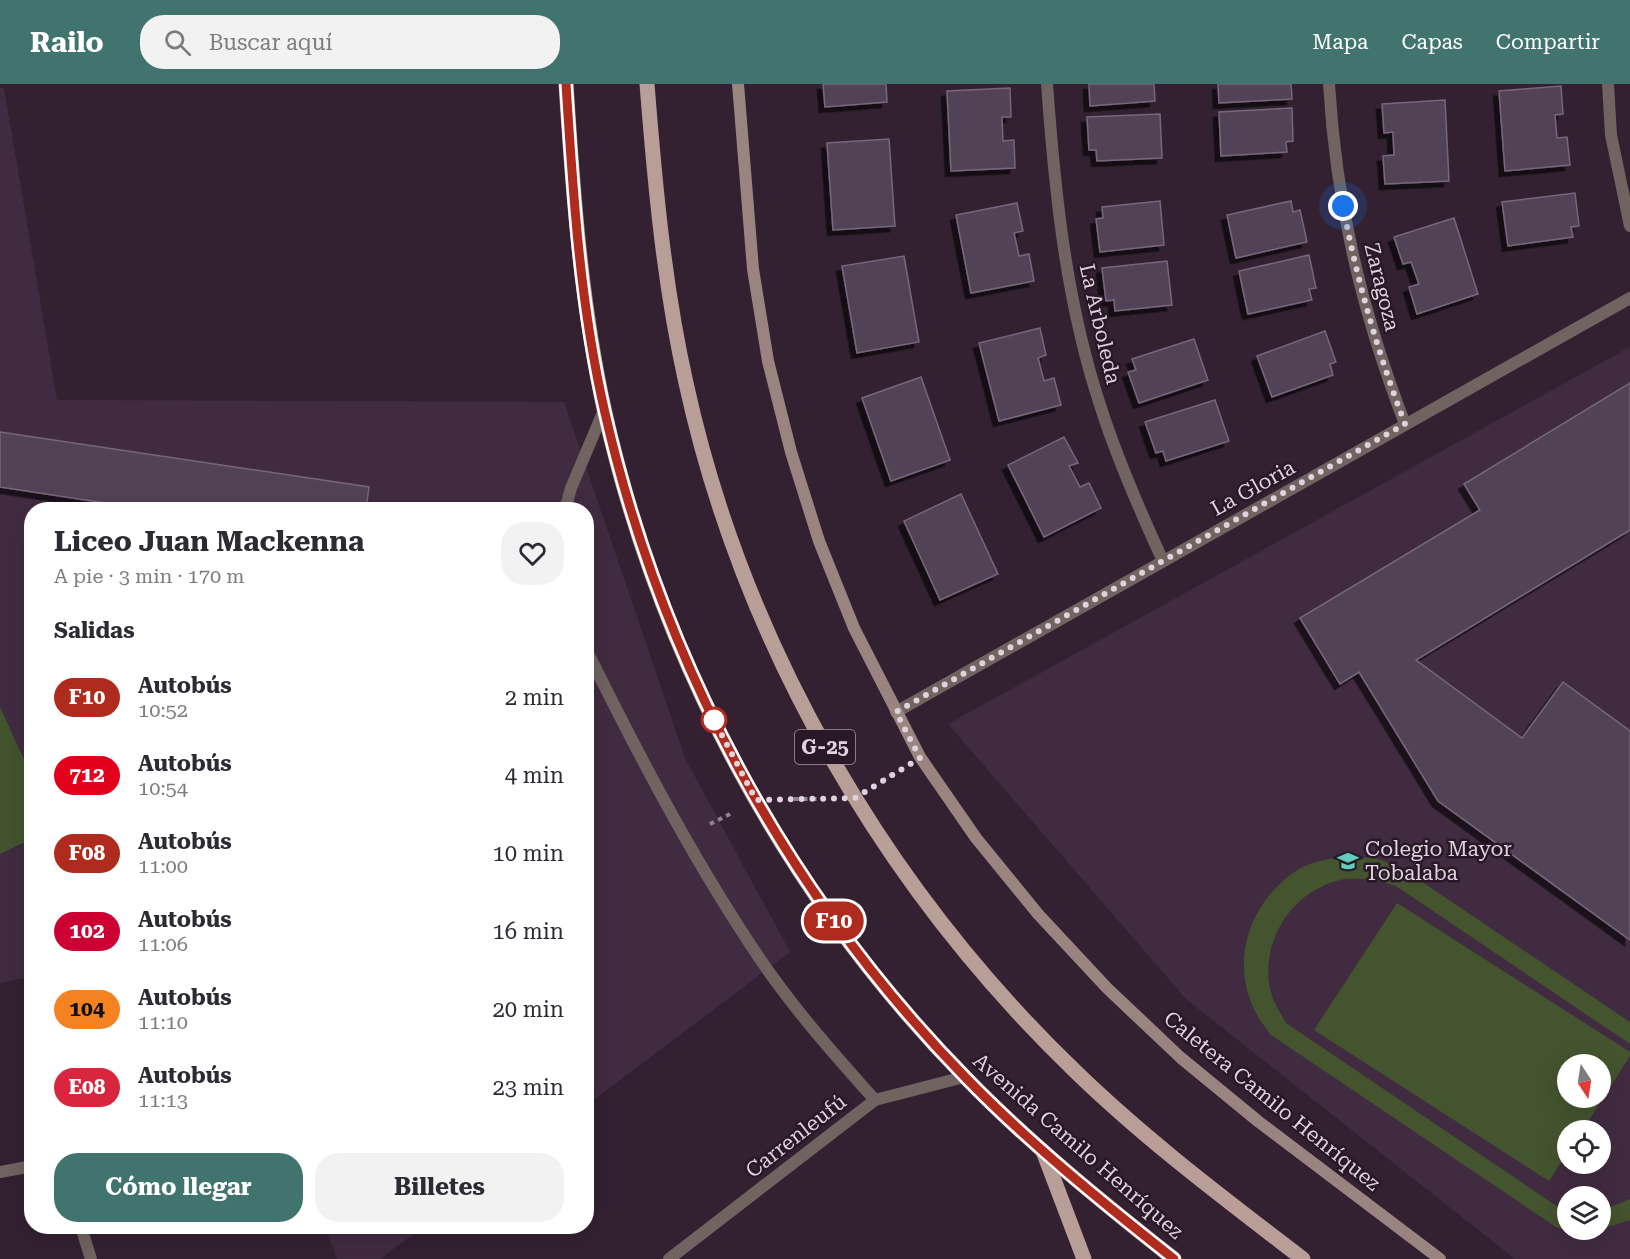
<!DOCTYPE html>
<html lang="es">
<head>
<meta charset="utf-8">
<style>
	:root { --surface:#fff; --page:#f2f2f3; --text:#2b2b33; --muted:#7c7c81; --accent:#42746f }
	body { margin:0; font-family:"Roboto Serif",serif; background:var(--page); color:var(--text); height:100vh; display:flex; flex-direction:column; font-size:22px; white-space:nowrap }
	* { box-sizing:border-box; margin:0 }
	p { font-size:20px; color:var(--muted) }
	.icon { flex:none; width:33px; height:33px; fill:none; stroke:currentColor; stroke-width:2; stroke-linecap:round; stroke-linejoin:round }
	.map { position:relative; flex:1; overflow:hidden }
	.details { position:absolute; left:24px; top:418px; width:570px; height:732px; display:flex; flex-direction:column; background:var(--surface); border-radius:24px; box-shadow:0 6px 24px #0002 }
	.details>* { flex:none }
	.badge { padding:0 12px; border-radius:20px; font-size:21px; line-height:39px }
	.needle { width:39px; rotate:168deg }
	.tools { position:absolute; left:1557px; top:970px; display:grid; gap:12px }
	.tools a { display:grid; place-items:center; width:54px; height:54px; border-radius:50%; background:var(--surface); box-shadow:0 6px 24px #0002; font-size:30px }
	.you { position:absolute; width:30px; height:30px; margin:-15px; border:4px solid #fff; border-radius:50%; background:#1a73e8; box-shadow:0 0 0 9px #1a73e833 }
	.map>.badge { position:absolute; translate:-50% -50%; box-shadow:0 0 0 3px #fff }
	h2 { padding:0 30px; font-size:22px; line-height:54px }
	.round { display:grid; place-items:center; flex:none; width:63px; height:63px; border-radius:24px; background:var(--page) }
	.overview { display:flex; align-items:center; justify-content:space-between; height:102px; padding:0 30px }
	h1 { font-size:28px; font-weight:700; line-height:45px }
	.button { display:flex; gap:12px; margin-top:auto; padding:12px 30px }
	.button a { flex:1; height:69px; border-radius:24px; background:var(--accent); color:#fff; font-size:24px; font-weight:700; line-height:69px; text-align:center }
	.button a+a { background:var(--page); color:var(--text) }
	ul { padding:0; list-style:none }
	li { display:flex; align-items:center; gap:18px; height:78px; padding:0 30px }
	li div { flex:1 }
	li b { display:block; font-size:22px }
	li em { font-style:normal }
	li .badge { min-width:66px; font-weight:700; text-align:center }
	header { display:flex; align-items:center; gap:36px; box-sizing:border-box; height:84px; padding:0 30px; background:var(--accent); color:#fff }
	header strong { font-size:28px }
	nav { display:flex; gap:33px; margin-inline-start:auto; font-size:21px }
	.search { width:420px; height:54px; background:var(--page); display:flex; align-items:center; gap:15px; box-sizing:border-box; padding:0 21px; border-radius:24px; color:var(--muted); font-size:22px }
	.map>svg:first-child { display:block }
	.built { fill:#412b40; fill-rule:evenodd }
	.green { fill:#43542f; fill-rule:evenodd }
	.building { fill:#514256; stroke:#77667c; stroke-width:1.5; filter:url(#shadow) }
	.lines { fill:none; stroke-linecap:round; stroke-linejoin:round }
	.path { stroke:#918290; stroke-width:4; stroke-dasharray:4.5 4.5; stroke-linecap:butt }
	.street { stroke:#706360; stroke-width:12 }
	.secondary { stroke:#99847f; stroke-width:12 }
	.primary { stroke:#b89e97; stroke-width:15 }
	.line-casing { stroke:#fff; stroke-width:14 }
	.line { stroke:#af2b1e; stroke-width:9 }
	.walk { stroke:#ded2dd; stroke-width:6; stroke-dasharray:0 10.8 }
	.stop-dot { fill:#fff; stroke:#af2b1e; stroke-width:3 }
	.labels { text-anchor:middle; stroke-width:5; stroke-linejoin:round; paint-order:stroke }
	.shield { fill:#281828; stroke:#a79aa7; stroke-width:1.5 }
	.shield-label { font-size:20px; font-weight:bold; fill:#ded2dd }
	.street-label { font-size:21px; fill:#ded2dd; stroke:#281828 }
	.poi-label { font-size:21px; fill:#ded2dd; stroke:#281828; text-anchor:start }
</style>
</head>
<body>
<header>
<strong>Railo</strong>
<div class="search"><svg class="icon" aria-label="search" viewBox="0 0 24 24"><circle cx="10" cy="10" r="6"/><path d="M15 15l6 6"/></svg>Buscar aquí</div>
<nav><a>Mapa</a><a>Capas</a><a>Compartir</a></nav>
</header>
<div class="map">
<svg width="1630" height="1175" viewBox="0 0 1630 1175">
	<defs>
		<filter id="shadow"><feDropShadow dx="-5.5" dy="5.5" stdDeviation="0" flood-color="#0009"/></filter>
	</defs>
	<rect width="100%" height="100%" fill="#332132"/>
	<g class="built">
		<polygon points="0,4 4,4 57,316 564,318 685,674 790,868 587,1021 586,426 32,426 31,893 0,899"/>
		<path d="M1630,263V1175H1515L1186,915L948,640ZM1568,981H1600V1014H1568ZM1568,1047H1600V1080H1568ZM1568,1113H1600V1146H1568Z"/>
		<polygon points="325,1143 423,1143 380,1175 337,1175"/>
	</g>
	<g class="green">
		<polygon points="0,623 31,691 31,755 0,770"/>
		<path d="M1352,772L1379,775L1403,785L1630,938V960L1396,802C1380,797 1363,793 1345,795C1294,804 1260,855 1270,905C1273,918 1280,928 1286,939L1561,1125L1567,1126V1146L1556,1143L1271,951C1266,944 1260,937 1256,929C1228,877 1251,815 1299,785C1315,776 1334,774 1352,772Z"/>
		<path d="M1397,819L1630,968V972L1582,1047H1568L1567,1069L1549,1097L1314,946ZM1568,981H1600V1014H1568Z"/>
		<polygon points="1630,1115 1630,1136 1601,1145 1601,1127"/>
	</g>
	<g class="building">
		<polygon points="823,0 886,0 887,18 825,23"/>
		<polygon points="1089,0 1154,0 1155,17 1090,22"/>
		<polygon points="1218,0 1291,0 1292,15 1219,19"/>
		<polygon points="1561,2 1563,30 1555,31 1557,54 1567,53 1570,81 1505,87 1499,7"/>
		<polygon points="1010,4 1011,33 1002,33 1003,57 1014,56 1015,84 951,87 947,7"/>
		<polygon points="1445,16 1449,97 1385,100 1383,72 1394,71 1393,48 1384,49 1382,20"/>
		<polygon points="1292,24 1293,57 1286,58 1287,68 1221,72 1219,28"/>
		<polygon points="1160,30 1162,74 1097,77 1096,66 1089,66 1087,33"/>
		<polygon points="889,55 895,142 833,146 827,59"/>
		<polygon points="1575,109 1579,142 1571,143 1573,153 1508,162 1502,118"/>
		<polygon points="1160,117 1164,161 1100,168 1096,135 1103,134 1102,123"/>
		<polygon points="1291,117 1293,128 1300,126 1307,158 1236,174 1227,131"/>
		<polygon points="1017,119 1023,147 1014,149 1019,172 1029,170 1034,197 971,209 956,131"/>
		<polygon points="1454,134 1478,210 1417,230 1409,203 1419,200 1411,178 1403,180 1394,153"/>
		<polygon points="1309,171 1316,204 1309,205 1312,216 1248,230 1239,187"/>
		<polygon points="904,172 919,258 857,269 842,182"/>
		<polygon points="1167,177 1172,221 1115,227 1114,216 1106,217 1102,184"/>
		<polygon points="1040,244 1046,271 1038,274 1044,297 1054,294 1061,321 999,337 979,259"/>
		<polygon points="1325,247 1336,278 1330,280 1333,291 1272,313 1257,272"/>
		<polygon points="1194,255 1208,296 1139,319 1128,288 1136,286 1132,275"/>
		<polygon points="921,293 950,376 891,397 862,314"/>
		<polygon points="1630,299 1630,446 1416,576 1522,654 1563,598 1630,647 1630,856 1438,717 1359,588 1340,600 1300,534 1480,426 1464,400"/>
		<polygon points="1215,316 1229,357 1166,377 1163,367 1156,369 1145,338"/>
		<polygon points="0,348 369,403 366,426 151,426 0,403"/>
		<polygon points="1064,353 1078,379 1069,382 1080,403 1089,399 1101,424 1044,453 1008,381"/>
		<polygon points="961,410 998,490 940,516 904,437"/>
	</g>
	<g class="lines">
		<g class="path">
			<polyline points="882,697 896,688"/>
			<polyline points="794,715 819,715"/>
			<polyline points="710,740 730,730"/>
		</g>
		<g class="street">
			<path d="M1047,0C1055,110 1066,219 1101,324C1118,377 1140,427 1163,477"/>
			<path d="M1329,0C1336,120 1362,228 1405,340"/>
			<polyline points="1608,0 1611,51 1630,142"/>
			<polyline points="565,426 571,404 604,326"/>
			<path d="M586,565C636,666 688,766 750,860C786,916 831,967 875,1016"/>
			<polyline points="896,628 1630,214"/>
			<polyline points="0,1088 32,1082"/>
			<polyline points="81,1143 91,1175"/>
			<polyline points="669,1175 875,1016 964,993"/>
		</g>
		<polyline class="secondary" points="738,0 753,185 768,277 791,368 819,457 854,544 920,673 976,754 1038,830 1107,904 1181,974 1259,1038 1440,1175"/>
		<g class="primary">
			<path d="M566,0C573,110 581,221 605,329C661,577 787,812 966,994C1029,1059 1103,1119 1174,1175"/>
			<path d="M647,0C655,101 664,201 686,299C743,560 884,803 1075,987C1146,1056 1225,1115 1303,1175"/>
			<polyline points="1043,1067 1084,1175"/>
		</g>
	</g>
	<g class="lines">
		<defs>
			<path id="line" d="M566,0C573,110 580,221 605,329C662,578 787,811 966,994C1028,1058 1103,1119 1174,1175"/>
		</defs>
		<use href="#line" class="line-casing"/>
		<use href="#line" class="line"/>
		<path class="walk" d="M714,636L713,634L756,716L855,714L920,674L896,628L1405,340C1378,269 1357,197 1343,122"/>
	</g>
	<defs>
		<symbol id="school-bare" viewBox="-9 -9 18 18"><path d="M0-5L7-2L0 1L-7-2ZM-4 1L0 2.5L4 1V4Q0 6-4 4Z" fill="#5eceb8" stroke="#281828" stroke-width="2.5" paint-order="stroke"/></symbol>
	</defs>
	<g fill-rule="evenodd">
		<use href="#school-bare" x="1333" y="762" width="30" height="30"/>
	</g>
	<circle class="stop-dot" cx="714" cy="636" r="12"/>
	<g class="labels">
		<rect class="shield" x="795" y="646" width="60" height="34" rx="4.5"/>
		<g class="shield-label">
			<text x="825" y="670">G-25</text>
		</g>
		<g class="street-label">
			<text transform="translate(1382 203) rotate(76)" y="7">Zaragoza</text>
			<text transform="translate(1100 240) rotate(77)" y="7">La Arboleda</text>
			<text transform="translate(1253 404) rotate(-29)" y="7">La Gloria</text>
			<text transform="translate(1272 1017) rotate(39)" y="7">Caletera Camilo Henríquez</text>
			<text transform="translate(796 1052) rotate(-38)" y="7">Carrenleufú</text>
			<text transform="translate(1078 1062) rotate(41)" y="7">Avenida Camilo Henríquez</text>
		</g>
		<g class="poi-label">
			<text x="1365" y="772">Colegio Mayor<tspan x="1365" dy="24">Tobalaba</tspan></text>
		</g>
	</g>
</svg>
<div class="tools">
<a><svg class="needle" viewBox="-14 -14 28 28"><path d="M0-13l5 13h-10z" fill="#e53935"/><path d="M0 13l5-13h-10z" fill="#7c7c81"/></svg></a>
<a><svg class="icon" aria-label="locate" viewBox="0 0 24 24"><circle cx="12" cy="12" r="6"/><path d="M12 2v4M12 18v4M2 12h4M18 12h4"/></svg></a>
<a><svg class="icon" aria-label="layers" viewBox="0 0 24 24"><path d="M12 4l9 5-9 5-9-5zM3 14l9 5 9-5"/></svg></a>
</div>
<div class="you" style="left:1343px;top:122px"></div>
<b class="badge" style="left:834px;top:837px;background:#af2b1e;color:#fff">F10</b>
<section class="details">
<div class="overview"><div><h1>Liceo Juan Mackenna</h1><p>A pie · 3 min · 170 m</p></div><a class="round"><svg class="icon" aria-label="heart" viewBox="0 0 24 24"><path d="M12 20l-8-8c-3-5 5-10 8-4 3-6 11-1 8 4z"/></svg></a></div>
<h2>Salidas</h2>
<ul>
<li><span class="badge" style="background:#af2b1e;color:#fff">F10</span><div><b>Autobús</b><p>10:52</p></div><em>2 min</em></li>
<li><span class="badge" style="background:#e2001a;color:#fff">712</span><div><b>Autobús</b><p>10:54</p></div><em>4 min</em></li>
<li><span class="badge" style="background:#af2b1e;color:#fff">F08</span><div><b>Autobús</b><p>11:00</p></div><em>10 min</em></li>
<li><span class="badge" style="background:#c03;color:#fff">102</span><div><b>Autobús</b><p>11:06</p></div><em>16 min</em></li>
<li><span class="badge" style="background:#f58220;color:#111">104</span><div><b>Autobús</b><p>11:10</p></div><em>20 min</em></li>
<li><span class="badge" style="background:#d7263d;color:#fff">E08</span><div><b>Autobús</b><p>11:13</p></div><em>23 min</em></li>
</ul>
<div class="button"><a>Cómo llegar</a><a>Billetes</a></div>
</section>
</div>
</body>
</html>
